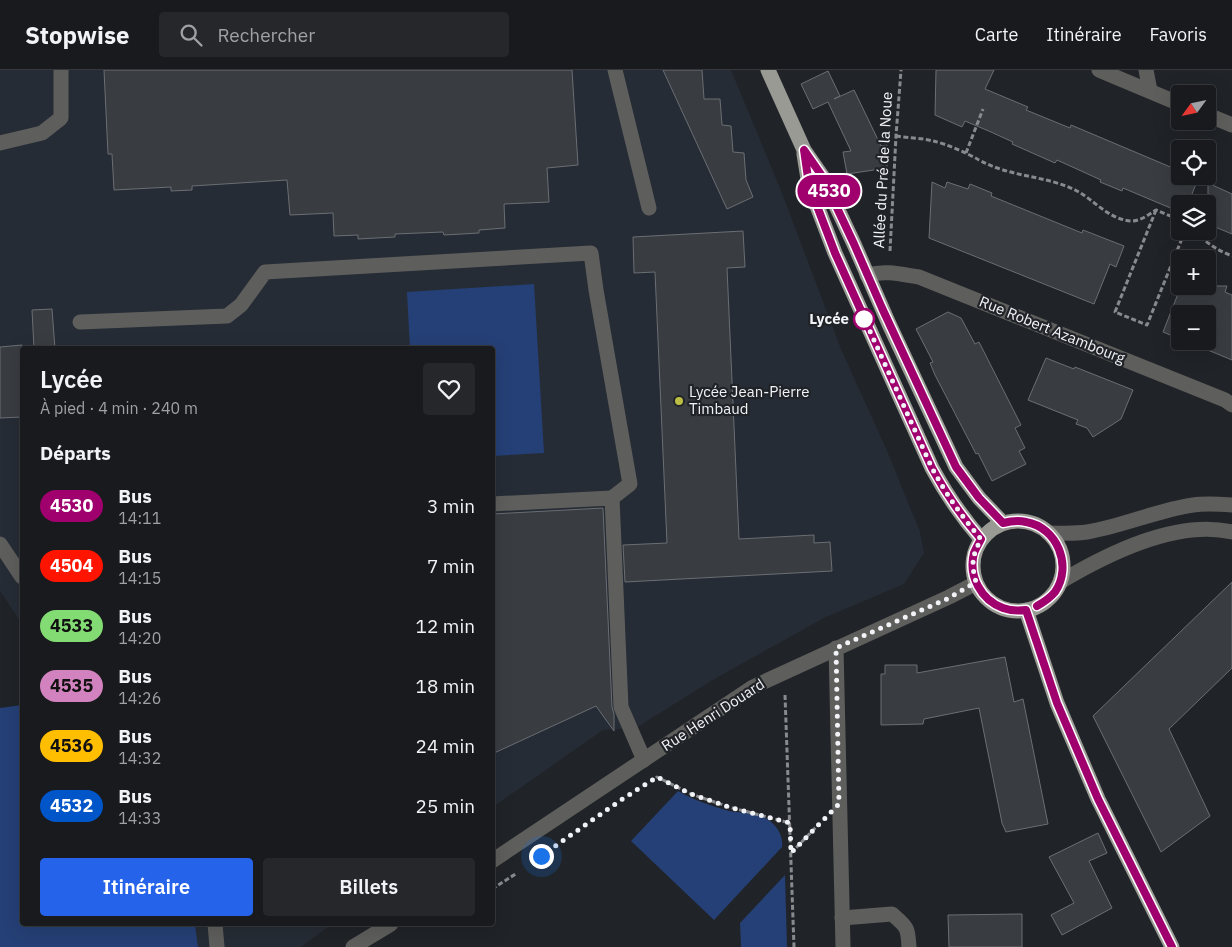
<!DOCTYPE html>
<html lang="fr">
<head>
<meta charset="utf-8">
<style>
	:root { --surface:#181a1d; --page:#25272a; --text:#f1f3f6; --muted:#9fa1a4; --line:#36383b; --accent:#2563eb }
	body { margin:0; font-family:"IBM Plex Sans",sans-serif; background:var(--page); color:var(--text); height:100vh; display:flex; flex-direction:column; font-size:19px; white-space:nowrap }
	* { box-sizing:border-box; margin:0 }
	p { font-size:16px; color:var(--muted) }
	.icon { flex:none; width:28px; height:28px; fill:none; stroke:currentColor; stroke-width:2; stroke-linecap:round; stroke-linejoin:round }
	.map { position:relative; flex:1; overflow:hidden }
	.drawer { position:absolute; left:20px; top:276px; width:475px; height:580px; display:flex; flex-direction:column; background:var(--surface); border-radius:5px; box-shadow:0 5px 20px #0002,0 0 0 1px var(--line) }
	.drawer>* { flex:none }
	.badge { padding:0 10px; border-radius:16px; font-size:18px; line-height:32px }
	.needle { width:32px; rotate:237deg }
	.controls { position:absolute; left:1171px; top:15px; display:grid; gap:10px }
	.controls a { display:grid; place-items:center; width:45px; height:45px; border-radius:5px; background:var(--surface); box-shadow:0 5px 20px #0002,0 0 0 1px var(--line); font-size:25px }
	.you { position:absolute; width:25px; height:25px; margin:-12px; border:4px solid #fff; border-radius:50%; background:#1a73e8; box-shadow:0 0 0 8px #1a73e833 }
	.map>.badge { position:absolute; translate:-50% -50%; box-shadow:0 0 0 2px #fff }
	h2 { padding:0 20px; font-size:19px; line-height:45px }
	.round { display:grid; place-items:center; flex:none; width:52px; height:52px; border-radius:5px; background:var(--page) }
	.overview { display:flex; align-items:center; justify-content:space-between; height:85px; padding:0 20px }
	h1 { font-size:24px; font-weight:600; line-height:38px }
	.button { display:flex; gap:10px; margin-top:auto; padding:10px 20px }
	.button a { flex:1; height:58px; border-radius:5px; background:var(--accent); color:#fff; font-size:20px; font-weight:600; line-height:58px; text-align:center }
	.button a+a { background:var(--page); color:var(--text) }
	ul { padding:0; list-style:none }
	li { display:flex; align-items:center; gap:15px; height:60px; padding:0 20px }
	li div { flex:1 }
	li b { display:block; font-size:19px }
	li em { font-style:normal }
	li .badge { min-width:55px; font-weight:700; text-align:center }
	header { display:flex; align-items:center; gap:30px; box-sizing:border-box; height:70px; padding:0 25px; background:var(--surface); border-bottom:1px solid var(--line) }
	header strong { font-size:24px }
	nav { display:flex; gap:28px; margin-inline-start:auto; font-size:18px }
	.search { width:350px; height:45px; background:var(--page); display:flex; align-items:center; gap:12px; box-sizing:border-box; padding:0 18px; border-radius:5px; color:var(--muted); font-size:19px }
	.map>svg:first-child { display:block }
	.built { fill:#262c35 }
	.green { fill:#254076 }
	.building { fill:#393c41; stroke:#6b6e73 }
	.lines { fill:none; stroke-linecap:round; stroke-linejoin:round }
	.path { stroke:#888a8d; stroke-width:3; stroke-dasharray:5 2.5; stroke-linecap:butt }
	.minor { stroke:#5e5e5c; stroke-width:15 }
	.major { stroke:#999a94; stroke-width:15 }
	.line-casing { stroke:#fff; stroke-width:11 }
	.line { stroke:#a0006e; stroke-width:8 }
	.walk { stroke:#f2f3f6; stroke-width:5; stroke-dasharray:0 9 }
	.stop-dot { fill:#fff; stroke:#a0006e; stroke-width:2.5 }
	.poi-dot { fill:#bcbf43; stroke:#202327; stroke-width:2 }
	.labels { text-anchor:middle; stroke-width:4.5; stroke-linejoin:round; paint-order:stroke }
	.street-label { font-size:15px; fill:#f2f3f6; stroke:#202327 }
	.stop-label { font-size:15px; font-weight:bold; fill:#f2f3f6; stroke:#202327; text-anchor:end }
	.poi-label { font-size:15px; fill:#f2f3f6; stroke:#202327; text-anchor:start }
</style>
</head>
<body>
<header>
<strong>Stopwise</strong>
<div class="search"><svg class="icon" aria-label="search" viewBox="0 0 24 24"><circle cx="10" cy="10" r="6"/><path d="M15 15l6 6"/></svg>Rechercher</div>
<nav><a>Carte</a><a>Itinéraire</a><a>Favoris</a></nav>
</header>
<div class="map">
<svg width="1232" height="877" viewBox="0 0 1232 877">
	<rect width="100%" height="100%" fill="#202327"/>
	<g class="built">
		<polygon points="0,0 731,0 782,123 841,279 888,383 920,462 924,483 904,514 824,548 711,611 636,658 603,660 493,737 492,279 22,279 22,554 0,521"/>
		<polygon points="195,854 332,854 301,877 198,877"/>
	</g>
	<g class="green">
		<polygon points="534,214 544,383 493,386 492,279 410,279 407,222"/>
		<polygon points="22,635 22,854 195,854 198,877 0,877 0,638"/>
		<path d="M678,721C694,730 711,736 729,741C737,743 747,742 756,744C771,748 784,761 782,777L714,850L631,771Z"/>
		<polygon points="785,805 787,877 741,877 740,853"/>
	</g>
	<g class="building">
		<polygon points="104,0 572,0 578,95 547,98 549,132 504,134 505,158 479,160 479,163 444,165 443,162 395,164 395,167 358,169 358,165 334,166 333,143 290,145 287,110 192,116 192,120 171,121 171,117 114,120 112,84 108,84"/>
		<polygon points="663,0 702,0 704,29 720,29 722,55 731,56 733,82 744,83 746,110 753,127 727,139"/>
		<polygon points="936,0 994,0 985,19 1028,37 1026,40 1070,58 1071,55 1180,101 1180,106 1191,106 1198,109 1188,134 1180,134 1180,142 1123,118 1122,121 1100,112 1101,110 1057,90 1055,93 1012,74 1013,72 991,62 965,51 962,57 935,45"/>
		<polygon points="828,1 840,26 834,29 854,20 881,76 887,75 887,98 847,104 843,82 851,81 828,32 813,39 801,14"/>
		<polygon points="932,112 945,118 947,112 968,119 970,114 992,123 991,126 1082,163 1083,160 1124,176 1116,197 1110,194 1094,234 929,168"/>
		<polygon points="1208,113 1232,124 1232,164 1208,154"/>
		<polygon points="743,161 745,197 727,198 739,469 814,465 814,473 830,472 832,501 625,512 623,475 667,473 655,202 634,203 633,167"/>
		<polygon points="1181,216 1227,216 1225,222 1232,225 1232,290 1186,271 1208,271 1208,244 1180,244 1180,269 1163,262"/>
		<polygon points="52,239 55,279 34,279 32,240"/>
		<polygon points="948,242 961,248 975,274 979,272 1021,355 1015,358 1025,378 1019,381 1026,394 992,411 978,383 976,384 935,305 930,293 933,292 916,259"/>
		<polygon points="22,275 22,347 0,348 0,277"/>
		<polygon points="1046,288 1074,299 1075,297 1133,320 1121,349 1093,367 1087,358 1076,354 1078,350 1028,330"/>
		<polygon points="603,438 612,637 614,644 614,661 596,636 492,684 492,444"/>
		<polygon points="1232,512 1232,598 1169,659 1210,746 1161,782 1093,646"/>
		<polygon points="1005,587 1014,632 1023,629 1048,754 1006,762 1002,753 979,638 924,649 923,654 881,655 881,604 885,604 885,595 917,595 917,603"/>
		<polygon points="1098,763 1107,783 1089,791 1112,838 1062,865 1051,845 1074,833 1049,787"/>
		<polygon points="1022,844 1022,877 949,877 948,845"/>
	</g>
	<g class="lines">
		<g class="path">
			<path d="M896,66C908,68 922,68 933,71C947,74 967,83 979,90C987,94 991,96 1000,99C1024,107 1049,108 1073,119C1093,128 1108,150 1132,151C1141,151 1149,144 1156,140L1180,150"/>
			<polyline points="966,83 983,39"/>
			<polyline points="1156,140 1115,242 1147,255 1185,161"/>
			<path d="M1195,161C1206,173 1217,180 1232,186"/>
			<polyline points="890,181 896,66 901,0"/>
			<polyline points="785,625 794,877"/>
			<polyline points="656,708 657,707 691,724 729,737 790,753"/>
			<polyline points="791,783 819,754"/>
			<polyline points="492,819 517,803"/>
		</g>
		<g class="minor">
			<polyline points="615,0 649,138"/>
			<polyline points="1099,0 1180,34"/>
			<polyline points="1146,0 1150,21"/>
			<polyline points="1208,45 1232,55"/>
			<polyline points="0,73 42,63 61,48 61,0"/>
			<path d="M867,205C886,200 900,204 919,207L1225,330L1232,335"/>
			<polyline points="80,252 227,246 241,235 265,202 591,183 596,220 630,414 612,428"/>
			<polyline points="492,434 612,428 621,637 644,690"/>
			<path d="M1048,463C1061,463 1074,464 1087,462C1123,456 1158,440 1193,435C1206,433 1219,434 1232,435"/>
			<polyline points="0,474 22,507"/>
			<path d="M1060,512C1107,484 1176,449 1232,462"/>
			<polyline points="836,578 843,877"/>
			<polyline points="492,791 753,617 949,527 976,513"/>
			<path d="M842,848L892,844C907,857 908,857 909,877"/>
			<polyline points="215,854 217,877"/>
			<polyline points="353,877 391,854"/>
		</g>
		<g class="major">
			<polyline points="768,0 804,80 822,106 854,174 889,254 956,397 979,428 1003,453"/>
			<path d="M804,84L809,115L835,183L932,398C946,424 962,447 981,469"/>
			<circle cx="1018" cy="496" r="45"/>
			<polyline points="1026,540 1057,633 1098,729 1172,877"/>
		</g>
	</g>
	<g class="lines">
		<defs>
			<path id="line" d="M1037,536C1044,532 1050,528 1055,522C1073,496 1057,457 1026,452C1018,450 1011,451 1003,453L979,428L956,397L882,238L854,174L822,106L804,80L809,115L835,183L932,398C946,424 962,447 981,469C979,473 976,478 974,483C968,506 981,530 1003,538C1011,541 1018,541 1026,540L1057,633L1098,729L1172,877"/>
		</defs>
		<use href="#line" class="line-casing"/>
		<use href="#line" class="line"/>
		<path class="walk" d="M541,786L621,730L657,707L691,724L729,737L790,753L791,783L839,734L836,578L949,528L976,512C971,493 972,487 981,469C962,447 946,424 932,398L864,248V249"/>
	</g>
	<circle class="stop-dot" cx="864" cy="249" r="10"/>
	<circle class="poi-dot" cx="679" cy="331" r="5"/>
	<g class="labels">
		<g class="street-label">
			<text transform="translate(883 100) rotate(-87)" y="5">Allée du Pré de la Noue</text>
			<text transform="translate(1052 260) rotate(22)" y="5">Rue Robert Azambourg</text>
			<text transform="translate(713 645) rotate(-33)" y="5">Rue Henri Douard</text>
		</g>
		<g class="stop-label">
			<text x="849" y="254">Lycée</text>
		</g>
		<g class="poi-label">
			<text x="689" y="327">Lycée Jean-Pierre<tspan x="689" dy="17">Timbaud</tspan></text>
		</g>
	</g>
</svg>
<div class="controls">
<a><svg class="needle" viewBox="-14 -14 28 28"><path d="M0-13l5 13h-10z" fill="#e53935"/><path d="M0 13l5-13h-10z" fill="#9fa1a4"/></svg></a>
<a><svg class="icon" aria-label="locate" viewBox="0 0 24 24"><circle cx="12" cy="12" r="6"/><path d="M12 2v4M12 18v4M2 12h4M18 12h4"/></svg></a>
<a><svg class="icon" aria-label="layers" viewBox="0 0 24 24"><path d="M12 4l9 5-9 5-9-5zM3 14l9 5 9-5"/></svg></a>
<a>+</a>
<a>−</a>
</div>
<div class="you" style="left:541px;top:786px"></div>
<b class="badge" style="left:829px;top:121px;background:#a0006e;color:#fff">4530</b>
<section class="drawer">
<div class="overview"><div><h1>Lycée</h1><p>À pied · 4 min · 240 m</p></div><a class="round"><svg class="icon" aria-label="heart" viewBox="0 0 24 24"><path d="M12 20l-8-8c-3-5 5-10 8-4 3-6 11-1 8 4z"/></svg></a></div>
<h2>Départs</h2>
<ul>
<li><span class="badge" style="background:#a0006e;color:#fff">4530</span><div><b>Bus</b><p>14:11</p></div><em>3 min</em></li>
<li><span class="badge" style="background:#ff1400;color:#fff">4504</span><div><b>Bus</b><p>14:15</p></div><em>7 min</em></li>
<li><span class="badge" style="background:#82dc73;color:#111">4533</span><div><b>Bus</b><p>14:20</p></div><em>12 min</em></li>
<li><span class="badge" style="background:#d282be;color:#111">4535</span><div><b>Bus</b><p>14:26</p></div><em>18 min</em></li>
<li><span class="badge" style="background:#ffbe00;color:#111">4536</span><div><b>Bus</b><p>14:32</p></div><em>24 min</em></li>
<li><span class="badge" style="background:#0055c8;color:#fff">4532</span><div><b>Bus</b><p>14:33</p></div><em>25 min</em></li>
</ul>
<div class="button"><a>Itinéraire</a><a>Billets</a></div>
</section>
</div>
</body>
</html>
